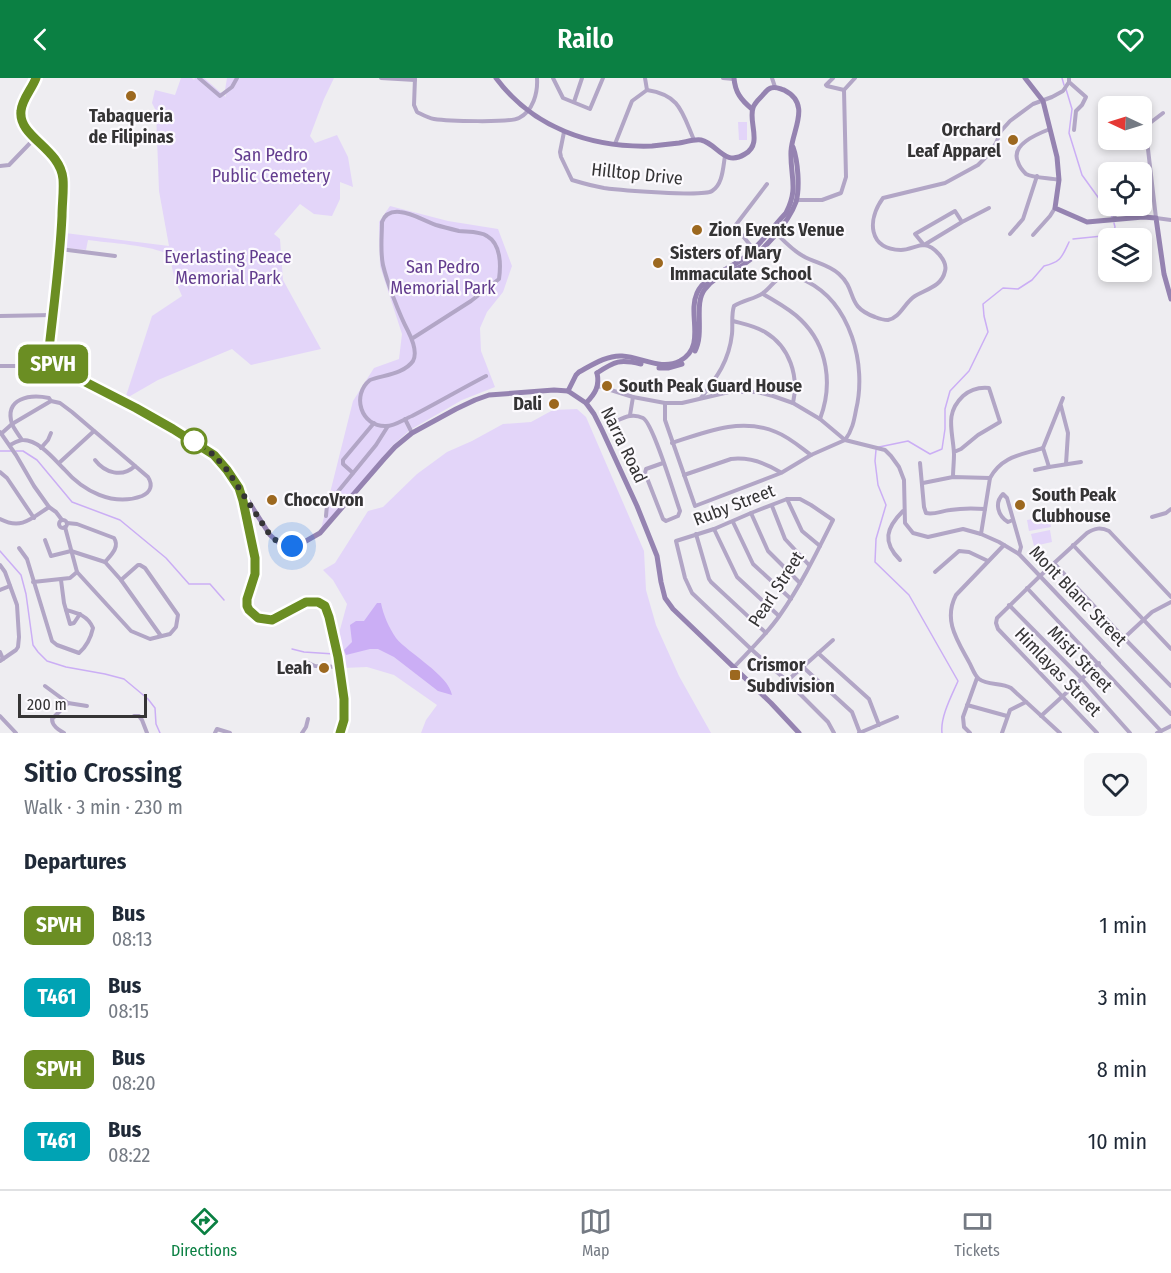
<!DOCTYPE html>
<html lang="en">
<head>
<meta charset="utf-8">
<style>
	:root { --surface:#fff; --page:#f6f6f7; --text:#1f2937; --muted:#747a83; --line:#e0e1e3; --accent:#0b8043 }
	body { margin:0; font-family:"Fira Sans Condensed",sans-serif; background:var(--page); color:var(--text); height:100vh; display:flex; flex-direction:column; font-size:22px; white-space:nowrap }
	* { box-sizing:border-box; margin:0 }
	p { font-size:20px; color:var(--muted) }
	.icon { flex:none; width:33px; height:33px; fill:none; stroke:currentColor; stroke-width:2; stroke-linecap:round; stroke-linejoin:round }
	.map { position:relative; height:655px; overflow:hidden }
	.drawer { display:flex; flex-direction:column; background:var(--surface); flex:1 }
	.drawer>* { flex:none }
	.badge { padding:0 12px; border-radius:9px; font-size:21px; line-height:39px }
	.needle { width:39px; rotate:274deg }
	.tools { position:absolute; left:1098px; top:18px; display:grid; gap:12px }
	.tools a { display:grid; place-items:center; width:54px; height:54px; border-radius:9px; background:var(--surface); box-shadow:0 3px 9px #0003; font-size:30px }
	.scale { position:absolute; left:18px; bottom:15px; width:129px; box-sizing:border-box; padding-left:6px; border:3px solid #353435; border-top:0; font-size:16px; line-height:21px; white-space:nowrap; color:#353435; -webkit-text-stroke:4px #fcfafe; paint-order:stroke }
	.you { position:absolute; width:30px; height:30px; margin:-15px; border:4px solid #fff; border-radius:50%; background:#1a73e8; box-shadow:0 0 0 9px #1a73e833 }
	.map>.badge { position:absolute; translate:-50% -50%; box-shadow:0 0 0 3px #fff }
	h2 { padding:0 24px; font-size:22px; line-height:54px }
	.round { display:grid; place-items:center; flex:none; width:63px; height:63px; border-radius:9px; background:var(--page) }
	.head { display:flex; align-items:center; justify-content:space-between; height:102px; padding:0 24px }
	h1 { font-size:28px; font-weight:600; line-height:45px }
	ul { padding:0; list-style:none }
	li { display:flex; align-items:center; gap:18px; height:72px; padding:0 24px }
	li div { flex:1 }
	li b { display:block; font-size:22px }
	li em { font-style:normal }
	li .badge { min-width:66px; font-weight:700; text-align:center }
	header { display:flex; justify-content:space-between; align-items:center; height:78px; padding:0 24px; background:var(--accent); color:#fff; font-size:27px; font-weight:600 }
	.tabs { display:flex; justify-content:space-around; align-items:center; height:84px; border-top:2px solid var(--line); background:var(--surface); font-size:16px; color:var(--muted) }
	.tabs a { display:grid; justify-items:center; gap:3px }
	.tabs .active { color:var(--accent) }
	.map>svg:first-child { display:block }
	.green { fill:#e3d5f9 }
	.water { fill:#cbaef5 }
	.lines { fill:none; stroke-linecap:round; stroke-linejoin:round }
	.stream { stroke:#cbaef5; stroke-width:1.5 }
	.street { stroke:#b2a6c6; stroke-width:4 }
	.secondary { stroke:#9583b1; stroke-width:5 }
	.line-casing { stroke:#fff; stroke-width:14 }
	.line { stroke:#6b8e23; stroke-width:9 }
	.walk { stroke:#353435; stroke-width:6; stroke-dasharray:0 10.8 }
	.poi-dot { fill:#9c681f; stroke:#fcfafe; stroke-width:2 }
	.stop-dot { fill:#fff; stroke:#6b8e23; stroke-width:3 }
	.labels { text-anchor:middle; stroke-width:4.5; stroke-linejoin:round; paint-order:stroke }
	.poi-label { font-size:18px; font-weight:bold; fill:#353435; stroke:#fcfafe; text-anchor:start }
	.park-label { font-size:18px; fill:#623c8e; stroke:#fcfafe }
	.street-label { font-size:18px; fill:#353435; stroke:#fcfafe }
</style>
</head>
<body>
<header><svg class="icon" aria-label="back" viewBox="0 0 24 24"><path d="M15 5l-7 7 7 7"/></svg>Railo<svg class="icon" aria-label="heart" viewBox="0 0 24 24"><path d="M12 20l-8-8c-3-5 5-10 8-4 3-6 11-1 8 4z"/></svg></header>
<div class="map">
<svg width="1171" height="655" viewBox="0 0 1171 655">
	<rect width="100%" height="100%" fill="#eeedf1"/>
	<g class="green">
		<path d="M181,0H192L194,2L195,0H204L226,19L225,12L227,0H334L324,21L310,58L315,65L337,57L348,79L353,109L340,104V121L332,138L314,136L300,126L274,156L280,161L283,202L321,271L251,287L232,271L158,302L125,321L152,238L182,218L175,202L169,177C153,167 108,165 88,162L86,172L66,170L65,155L169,168L159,113L156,33L152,25L155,12L175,17Z"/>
		<polygon points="738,44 747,44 747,62 739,62"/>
		<polygon points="390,128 448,143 498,151 512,188 503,214 487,234 480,250 481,273 495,309 462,322 410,352 392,368 321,451 353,323 374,290 399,281 402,256 380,188 379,144"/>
		<polygon points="577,331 586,339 644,473 646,512 656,547 679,598 711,655 421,655 426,642 437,627 394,597 367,589 343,590 338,559 347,526 333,502 323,492 335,485 368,433 383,429 417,396 447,374 472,363 503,346 531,344 553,332"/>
		<polygon points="1049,438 1051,449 1029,453 1027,442"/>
		<polygon points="1050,452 1052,464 1034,468 1031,456"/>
	</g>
	<path class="water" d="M377,525H381C383,536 389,550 396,560C408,575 449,597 452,617L438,613L394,579L378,571H370L346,577L344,572L352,564L350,547L356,543H364Z"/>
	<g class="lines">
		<g class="stream">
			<polyline points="1062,0 1064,7"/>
			<polyline points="1066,11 1072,31 1069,55 1082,97 1113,140"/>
			<polyline points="1073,161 1112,157 1115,149 1114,145"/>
			<path d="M879,369L908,363L930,376L942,371L945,351V331L950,313L969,293L988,254L984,238L983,226L1003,210L1018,211L1032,202L1044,188C1061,184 1062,179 1069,164"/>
			<path d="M876,372L875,383L878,407L886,427L876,461L875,484L909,517L958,603C952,617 940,639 942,655"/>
			<polyline points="0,373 11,373"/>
			<polyline points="16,373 23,373 37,382 72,424 120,442 166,480 189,506 210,506 224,522"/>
			<polyline points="0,473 21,497 26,516 33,567 38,574 47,583 66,589 105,596 124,601 148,621 155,630 156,646 160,655"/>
			<polyline points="292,571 304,574 334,576"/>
		</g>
		<g class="street">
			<polyline points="199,0 220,18 232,9 237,0"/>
			<polyline points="381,0 415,2"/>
			<path d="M415,0L414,27L417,34C423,37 428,40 434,41C447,43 510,45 519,40C533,33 538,15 537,0"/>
			<polyline points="553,0 563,20 590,31 603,0"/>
			<polyline points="645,0 647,12"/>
			<polyline points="723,0 734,1"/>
			<polyline points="772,0 775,9"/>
			<polyline points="833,0 826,7 827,8 844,12"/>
			<polyline points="1069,4 1086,19 1082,27 1076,33 1074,52"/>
			<polyline points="574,24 582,0"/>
			<polyline points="1163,35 1146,48 1146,54 1156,140 1171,142"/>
			<path d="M1050,51C1037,56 1010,67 1018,84C1019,88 1023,93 1026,96C1033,100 1050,100 1059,102"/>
			<path d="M564,54L560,74L561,79L572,102C582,105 593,108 604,110C619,112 703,119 712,113C723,106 723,89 725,78"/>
			<path d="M615,66L632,23L647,12C680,17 682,34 694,62"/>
			<polyline points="0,88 9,87 35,60"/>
			<polyline points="796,122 822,122 841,115 846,99 844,12 855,0"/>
			<polyline points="1113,128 1115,141"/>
			<polyline points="962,144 955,133 915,156 924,167 962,144 989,130"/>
			<path d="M775,154C784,163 792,172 803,178C815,185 828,186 839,196C858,213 845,228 875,239C880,241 883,242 888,242C900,240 905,224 915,218C927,211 942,208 945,193C948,183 934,168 924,167C917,167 909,172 901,172C868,171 867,142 883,120L945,105L978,87L989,76L996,65L1001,53L1010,43L1033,26L1052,19L1063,13L1069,4V0"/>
			<polyline points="1010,156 1023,141 1037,98"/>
			<polyline points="1033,157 1050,138 1055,130"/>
			<polyline points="60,171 115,178"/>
			<polyline points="754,172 735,148 767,106"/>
			<path d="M763,216C776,224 790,231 801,242C828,268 833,307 820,341"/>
			<polyline points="0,238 53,237"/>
			<path d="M733,243C744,246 755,248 765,254C790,269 799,298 793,325"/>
			<path d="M413,260L471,223L499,201C501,187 501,166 487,158C480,153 467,154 459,153C451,151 443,149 436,147C424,143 413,135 400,134C391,133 385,136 382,144C382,158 380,173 383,187C387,204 399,236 408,253C412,261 418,274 413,283C404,296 383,297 370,302C351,317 361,349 386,348C395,348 404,341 412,338C437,325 461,311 486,298"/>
			<polyline points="0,288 39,288 53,285"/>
			<polyline points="598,308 633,319 665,325 682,325 729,314 757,314 773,318 793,325 820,341 845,362 885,372 891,378 899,389 904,402 905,445 913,455 928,459 963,451 981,456 999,464 1019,476 1171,636"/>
			<path d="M701,320C717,299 729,283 732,256C733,247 731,237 734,228C743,222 755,221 763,215C771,210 775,200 784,198C792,197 800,200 806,203C851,225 867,287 856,332C854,343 852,353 845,362"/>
			<polyline points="665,325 665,342 695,428 781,395 811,377 845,362"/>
			<polyline points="1061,328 1068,355 1066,386"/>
			<path d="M611,332L616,343C625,339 633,335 643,340C653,345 675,419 680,433L678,438L666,443L663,441L645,395L646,391L663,385"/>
			<polyline points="630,337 633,319"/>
			<polyline points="405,341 412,355"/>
			<polyline points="0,354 16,377 34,408 49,429 56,434 62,442"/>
			<polyline points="2,355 12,346 51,323"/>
			<path d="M672,365C705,354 741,339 776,354C789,359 800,369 811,377"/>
			<path d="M10,367C14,365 19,362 23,362C39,362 54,381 64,391C83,413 113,429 142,418C151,414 153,407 148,399L72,334L60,325L51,323L49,320C30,316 4,320 12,346C14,351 19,357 22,362"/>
			<polyline points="41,370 48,362 51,355"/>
			<path d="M95,382C105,395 122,400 135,388"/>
			<polyline points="59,385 94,353"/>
			<path d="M920,385L924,429L926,435C934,437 941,433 950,432C962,430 973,430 985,431"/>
			<polyline points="1049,389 1043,370 1063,320"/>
			<polyline points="1035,392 1049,389 1081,384"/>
			<polyline points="0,394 7,400 34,440"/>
			<polyline points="353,395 343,386 343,382 374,345"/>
			<path d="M684,397L731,381C749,379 764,384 780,394"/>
			<path d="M953,399C953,392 954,384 954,376C953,353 944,336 963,318C971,311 979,309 989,310L1000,344L978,357L961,371L954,374"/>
			<polyline points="923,405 953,399 990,400"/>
			<polyline points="787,421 802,453 820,468"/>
			<polyline points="772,428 785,461 809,487"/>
			<polyline points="751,435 768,473 800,505"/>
			<polyline points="326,438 327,427 376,367 388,348"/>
			<polyline points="1152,439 1166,435 1171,431"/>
			<path d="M0,441C21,452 31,441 49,429"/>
			<path d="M1013,442L1008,444C998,438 994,425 1003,416L1007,420L1021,469L1019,476"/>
			<circle cx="63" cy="446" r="4"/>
			<polyline points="733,444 753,486 791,521"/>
			<path d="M67,445L77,446L114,460C120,469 111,477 105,484"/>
			<polyline points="65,449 77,494 131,553 150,561 170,556 176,549 178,537 145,490 140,487 138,487 121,502"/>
			<polyline points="714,451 737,499 779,538"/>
			<polyline points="696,456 709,501 711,504 766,555"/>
			<path d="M981,456L990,400C1002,378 1021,377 1043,370"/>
			<polyline points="45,462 51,478 71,473 105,484 121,502 161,558"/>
			<path d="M1004,467L956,517C943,542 957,562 969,584C972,589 974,597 979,601C988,608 1001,604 1011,610L1060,655"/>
			<polyline points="1073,467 1171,571"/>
			<path d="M19,470L27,481L52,563L57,567L79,575C86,569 91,559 93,550C88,538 78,535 66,532"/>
			<path d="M900,482C882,464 886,450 903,433"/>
			<polyline points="1054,485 1124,560 1171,608"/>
			<polyline points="0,487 5,494 17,527 19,559 18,569 16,572 0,583"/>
			<polyline points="935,494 959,473 969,474 988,483"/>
			<polyline points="61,502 64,525 70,546 74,545 80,536"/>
			<polyline points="33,504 70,500 77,494"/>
			<polyline points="1027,510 1161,653"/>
			<polyline points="0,512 10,508"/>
			<polyline points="1009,527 1082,601 1130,655"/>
			<polyline points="1124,560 1152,534 1171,524"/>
			<polyline points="0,574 3,581"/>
			<polyline points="818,575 869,621 879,647"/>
			<polyline points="306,584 315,588 339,589"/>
			<path d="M734,589C750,572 767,556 780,537C801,507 817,474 833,442L811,427L800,421H787L751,435L714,451L676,463L685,500L692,515L751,571L787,603L828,644L834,655"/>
			<polyline points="803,589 852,634 860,655"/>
			<polyline points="787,603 833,562"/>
			<path d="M45,608L68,625L52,641C52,648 59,652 64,655"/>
			<polyline points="68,625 87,628"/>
			<polyline points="967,627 1007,638"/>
			<polyline points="0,638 16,655"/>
			<polyline points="134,638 139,638 142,642 147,655"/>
			<polyline points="1041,638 1099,585"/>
			<polyline points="215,655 217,651 230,655"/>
			<polyline points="302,655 306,649 308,641"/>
			<polyline points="859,655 897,639"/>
			<polyline points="970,655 964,649 963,639 977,600"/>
			<polyline points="1002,655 1010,632 1026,624"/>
			<path d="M1097,655L998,551L996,545L997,540L1040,498L1087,455C1095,450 1101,449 1109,453L1171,519"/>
			<polyline points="1157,655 1171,648"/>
		</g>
		<g class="secondary">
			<path d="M36,0C33,10 24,18 22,29C14,57 55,67 62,97C65,110 62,125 62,138C60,182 54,226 49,271C50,281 53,286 62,292L136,330L173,351L214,377L227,391L239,410L243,423L255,480V497L247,521L249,532L258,541L272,542L302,526L310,523L318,524L325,528L329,539L338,579L344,621V642L340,655"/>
			<path d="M496,0C533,50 591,70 652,68C661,67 670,66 679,65C686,64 694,61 701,62C718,66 724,89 745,76C763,66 748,44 753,30C754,26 758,22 761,19C764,16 767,11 771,10C776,8 780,11 784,12C812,26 792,52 791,73C790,99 799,110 786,135C772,150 760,167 745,179C730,192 706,196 697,215C687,237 707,268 680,283C661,293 642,279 622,278C607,277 592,287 579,294L576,297L568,313"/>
			<path d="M734,0C735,14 741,22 752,31"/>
			<polyline points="1025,0 1043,23 1057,79 1059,102 1055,130 1087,144 1143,139 1156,140 1164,196 1171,221"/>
			<path d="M695,273C705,254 693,226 705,211C714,198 731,195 743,187C763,173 788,146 796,124C800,110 798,83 793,69"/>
			<polyline points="659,290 668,290 682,286"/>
			<path d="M597,295C615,283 620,281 641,286"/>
			<path d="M586,325C595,316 600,308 597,295"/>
			<polyline points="243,415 270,457 279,465 286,468 299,467 320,455 384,381 395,369 412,355 456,331 475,322 489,317 554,312 568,313 586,325 594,336 602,352 637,428 657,478 661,504 665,520 673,531 771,625 799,655"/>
		</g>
	</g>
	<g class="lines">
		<defs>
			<path id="line" d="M36,0C32,11 22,21 21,33C18,59 60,70 63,101C64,113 62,126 62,138C60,182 54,226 49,271C50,281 53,286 62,292L136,330L173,351L214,377L227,392L239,410L243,423L255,480V496L247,521V528L249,532L258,540L272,542L306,524H318L325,528L329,539L338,579L344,621V642L340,655"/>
		</defs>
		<use href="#line" class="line-casing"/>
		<use href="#line" class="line"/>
		<polyline class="walk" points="194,363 214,377 227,392 270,457 279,465 292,468"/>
	</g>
	<g class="poi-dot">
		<circle cx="131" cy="18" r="6"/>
		<circle cx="1013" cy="62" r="6"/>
		<circle cx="697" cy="152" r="6"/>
		<circle cx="658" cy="185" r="6"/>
		<circle cx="607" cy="308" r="6"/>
		<circle cx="554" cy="326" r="6"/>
		<circle cx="272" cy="422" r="6"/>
		<circle cx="1020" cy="427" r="6"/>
		<circle cx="324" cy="590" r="6"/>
		<rect x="729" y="591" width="12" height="12" rx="3"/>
	</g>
	<circle class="stop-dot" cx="194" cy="363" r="12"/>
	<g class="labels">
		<g class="poi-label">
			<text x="131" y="44" text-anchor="middle">Tabaqueria<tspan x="131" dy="21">de Filipinas</tspan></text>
			<text x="1001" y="58" text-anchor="end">Orchard<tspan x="1001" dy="21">Leaf Apparel</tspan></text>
			<text x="709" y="158">Zion Events Venue</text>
			<text x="670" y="181">Sisters of Mary<tspan x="670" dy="21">Immaculate School</tspan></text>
			<text x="619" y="314">South Peak Guard House</text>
			<text x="542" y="332" text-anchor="end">Dali</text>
			<text x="1032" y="423">South Peak<tspan x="1032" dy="21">Clubhouse</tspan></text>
			<text x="284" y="428">ChocoVron</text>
			<text x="747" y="593">Crismor<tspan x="747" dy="21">Subdivision</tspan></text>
			<text x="312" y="596" text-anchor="end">Leah</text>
		</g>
		<g class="park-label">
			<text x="271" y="83">San Pedro<tspan x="271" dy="21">Public Cemetery</tspan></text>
			<text x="228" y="185">Everlasting Peace<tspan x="228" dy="21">Memorial Park</tspan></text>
			<text x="443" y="195">San Pedro<tspan x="443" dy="21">Memorial Park</tspan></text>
		</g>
		<g class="street-label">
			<text transform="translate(637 96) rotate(6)" y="6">Hilltop Drive</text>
			<text transform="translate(624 367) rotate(64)" y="6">Narra Road</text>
			<text transform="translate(734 427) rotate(-21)" y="6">Ruby Street</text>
			<text transform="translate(776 511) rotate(-57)" y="6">Pearl Street</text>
			<text transform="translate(1078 518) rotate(46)" y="6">Mont Blanc Street</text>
			<text transform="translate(1080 581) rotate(46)" y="6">Misti Street</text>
			<text transform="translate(1058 594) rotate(46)" y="6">Himlayas Street</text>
		</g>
	</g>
</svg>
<div class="tools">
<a><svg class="needle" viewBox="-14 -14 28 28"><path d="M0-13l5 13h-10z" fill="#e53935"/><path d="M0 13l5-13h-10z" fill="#747a83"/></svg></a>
<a><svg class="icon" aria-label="locate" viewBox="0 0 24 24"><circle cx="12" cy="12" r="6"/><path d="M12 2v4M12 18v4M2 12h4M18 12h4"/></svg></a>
<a><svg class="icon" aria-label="layers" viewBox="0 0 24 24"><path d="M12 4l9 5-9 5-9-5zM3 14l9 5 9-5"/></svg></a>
</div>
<div class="scale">200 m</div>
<div class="you" style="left:292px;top:468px"></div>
<b class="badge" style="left:53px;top:286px;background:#6b8e23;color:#fff">SPVH</b>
</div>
<section class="drawer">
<div class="head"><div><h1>Sitio Crossing</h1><p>Walk · 3 min · 230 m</p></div><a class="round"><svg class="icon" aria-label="heart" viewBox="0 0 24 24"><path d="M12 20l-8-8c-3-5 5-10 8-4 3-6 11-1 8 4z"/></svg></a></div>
<h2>Departures</h2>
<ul>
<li><span class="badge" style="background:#6b8e23;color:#fff">SPVH</span><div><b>Bus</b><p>08:13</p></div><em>1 min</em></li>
<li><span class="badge" style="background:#00a3b4;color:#fff">T461</span><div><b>Bus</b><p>08:15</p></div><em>3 min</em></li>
<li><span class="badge" style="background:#6b8e23;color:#fff">SPVH</span><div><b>Bus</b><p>08:20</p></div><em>8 min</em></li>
<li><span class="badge" style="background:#00a3b4;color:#fff">T461</span><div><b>Bus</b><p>08:22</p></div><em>10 min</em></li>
</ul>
</section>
<nav class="tabs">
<a class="active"><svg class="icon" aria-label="directions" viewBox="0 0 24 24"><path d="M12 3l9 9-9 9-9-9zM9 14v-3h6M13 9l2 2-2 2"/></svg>Directions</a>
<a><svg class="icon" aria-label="map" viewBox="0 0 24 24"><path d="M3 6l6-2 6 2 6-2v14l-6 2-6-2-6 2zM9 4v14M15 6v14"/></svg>Map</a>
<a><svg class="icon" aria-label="tickets" viewBox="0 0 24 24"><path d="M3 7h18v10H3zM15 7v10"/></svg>Tickets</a>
</nav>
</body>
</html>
